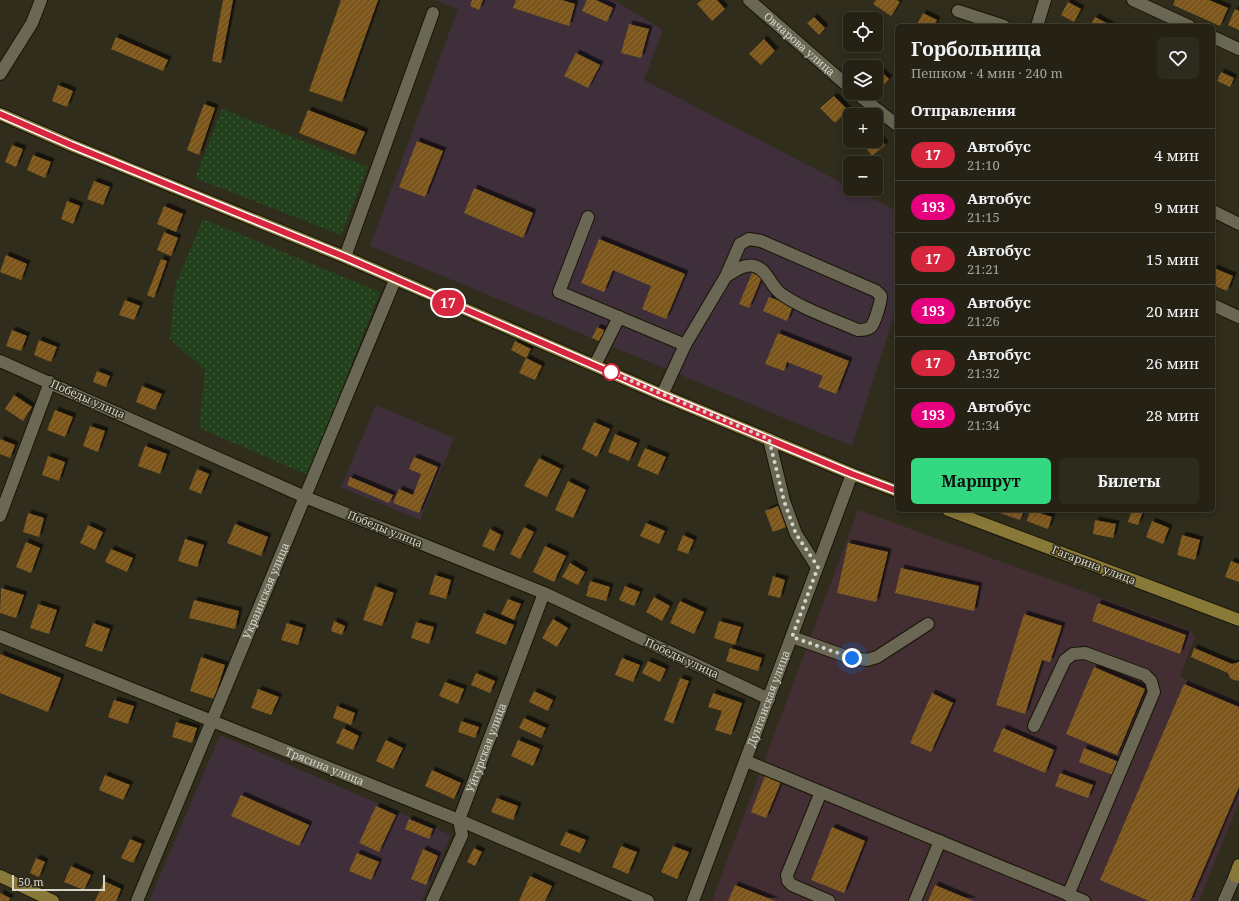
<!DOCTYPE html>
<html lang="ru">
<head>
<meta charset="utf-8">
<style>
	:root { --surface:#252215; --page:#2d2a1e; --text:#f1f3f6; --muted:#a3a4a0; --line:#423f34; --accent:#34d881 }
	body { margin:0; font-family:"Noto Serif",serif; background:var(--page); color:var(--text); height:100vh; display:flex; flex-direction:column; font-size:15px; white-space:nowrap }
	* { box-sizing:border-box; margin:0 }
	p { font-size:13px; color:var(--muted) }
	.icon { flex:none; width:22px; height:22px; fill:none; stroke:currentColor; stroke-width:2; stroke-linecap:round; stroke-linejoin:round }
	.map { position:relative; flex:1; overflow:hidden }
	.side { position:absolute; left:895px; top:24px; width:320px; height:488px; display:flex; flex-direction:column; background:var(--surface); border-radius:6px; box-shadow:0 2px 10px #0003,0 0 0 1px var(--line) }
	.side>* { flex:none }
	.badge { padding:0 8px; border-radius:13px; font-size:14px; line-height:26px }
	.buttons { position:absolute; left:843px; top:12px; display:grid; gap:8px }
	.buttons a { display:grid; place-items:center; width:40px; height:40px; border-radius:6px; background:var(--surface); box-shadow:0 2px 10px #0003,0 0 0 1px var(--line); font-size:20px }
	.scale { position:absolute; left:12px; bottom:10px; width:93px; box-sizing:border-box; padding-left:4px; border:2px solid #d7d5cb; border-top:0; font-size:11px; line-height:14px; white-space:nowrap; color:#d7d5cb; -webkit-text-stroke:3px #312d1c; paint-order:stroke }
	.you { position:absolute; width:20px; height:20px; margin:-10px; border:3px solid #fff; border-radius:50%; background:#1a73e8; box-shadow:0 0 0 6px #1a73e833 }
	.map>.badge { position:absolute; translate:-50% -50%; box-shadow:0 0 0 2px #fff }
	h2 { padding:0 16px; font-size:15px; line-height:36px }
	.round { display:grid; place-items:center; flex:none; width:42px; height:42px; border-radius:6px; background:var(--page) }
	.summary { display:flex; align-items:center; justify-content:space-between; height:68px; padding:0 16px }
	h1 { font-size:19px; font-weight:700; line-height:30px }
	.action { display:flex; gap:8px; margin-top:auto; padding:8px 16px }
	.action a { flex:1; height:46px; border-radius:6px; background:var(--accent); color:#111; font-size:16px; font-weight:700; line-height:46px; text-align:center }
	.action a+a { background:var(--page); color:var(--text) }
	ul { padding:0; list-style:none }
	li { display:flex; align-items:center; gap:12px; height:52px; padding:0 16px; border-top:1px solid var(--line) }
	li div { flex:1 }
	li b { display:block; font-size:15px }
	li em { font-style:normal }
	li .badge { min-width:44px; font-weight:700; text-align:center }
	.map>svg:first-child { display:block }
	.industrial { fill:#422e33 }
	.medical { fill:#3e2f3b }
	.grass { fill:url(#grass-dots) }
	.building { fill:url(#building-hatch); filter:url(#shadow) }
	.lines { fill:none; stroke-linecap:round; stroke-linejoin:round }
	.minor-casing { stroke:#191506; stroke-width:14 }
	.major-casing { stroke:#191506; stroke-width:14 }
	.minor { stroke:#6a6754; stroke-width:12 }
	.major { stroke:#897939; stroke-width:12 }
	.line-casing { stroke:#fff; stroke-width:9 }
	.line { stroke:#d7263d; stroke-width:6 }
	.walk { stroke:#d7d5cb; stroke-width:4; stroke-dasharray:0 7.2 }
	.stop-dot { fill:#fff; stroke:#d7263d; stroke-width:2 }
	.labels { text-anchor:middle; stroke-width:3; stroke-linejoin:round; paint-order:stroke }
	.street-label { font-size:11px; fill:#d7d5cb; stroke:#312d1c }
</style>
</head>
<body>
<div class="map">
<svg width="1239" height="901" viewBox="0 0 1239 901">
	<defs>
		<pattern id="grass-dots" width="8" height="8" patternUnits="userSpaceOnUse"><rect width="8" height="8" fill="#23401d"/><path d="M2 2h.1M6 6h.1" fill="none" stroke="#425b3c" stroke-width="1.8" stroke-linecap="round"/></pattern>
		<pattern id="building-hatch" width="6" height="6" patternUnits="userSpaceOnUse"><rect width="6" height="6" fill="#7d571c"/><path d="M-1 1l2-2M0 6l6-6M5 7l2-2" fill="none" stroke="#8f6e3c"/></pattern>
		<filter id="shadow"><feDropShadow dx="3.5" dy="-3.5" stdDeviation="0" flood-color="#0009"/></filter>
	</defs>
	<rect width="100%" height="100%" fill="#312d1c"/>
	<polygon class="industrial" points="858,510 1190,630 1195,637 1180,677 1239,702 1239,802 1199,901 712,901"/>
	<g class="medical">
		<polygon points="435,0 614,0 663,30 644,80 850,187 850,189 854,189 897,211 897,306 852,446 370,246 458,9"/>
		<polygon points="376,405 454,438 420,520 341,487"/>
		<polygon points="220,735 451,835 422,901 149,901"/>
	</g>
	<g class="grass">
		<polygon points="222,109 368,167 341,235 195,178"/>
		<polygon points="203,219 380,292 308,475 199,428 205,370 170,339 175,286"/>
	</g>
	<g class="building">
		<polygon points="223,0 233,0 221,63 212,61"/>
		<polygon points="341,0 378,0 342,102 309,91"/>
		<polygon points="472,0 483,0 479,10 470,6"/>
		<polygon points="516,0 562,0 575,4 569,26 513,8"/>
		<polygon points="587,0 596,0 613,8 607,22 582,11"/>
		<polygon points="702,0 717,0 725,9 712,21 697,4"/>
		<polygon points="876,0 897,0 900,2 891,16 873,4"/>
		<polygon points="1175,0 1209,0 1228,8 1220,26 1173,5"/>
		<polygon points="1068,2 1081,9 1074,22 1061,15"/>
		<polygon points="1235,9 1239,11 1239,30 1228,25"/>
		<polygon points="923,13 937,20 934,26 916,26"/>
		<polygon points="814,17 825,28 819,35 807,23"/>
		<polygon points="1095,17 1112,26 1090,26"/>
		<polygon points="629,24 649,29 641,58 621,53"/>
		<polygon points="116,37 168,60 163,71 111,49"/>
		<polygon points="764,39 775,51 761,65 749,54"/>
		<polygon points="576,53 600,65 588,88 564,76"/>
		<polygon points="878,69 889,79 883,86 876,80 876,71"/>
		<polygon points="1221,72 1234,78 1230,87 1217,81"/>
		<polygon points="58,85 73,91 67,107 52,101"/>
		<polygon points="834,96 848,110 835,123 820,108"/>
		<polygon points="204,104 215,108 199,155 187,150"/>
		<polygon points="308,110 365,132 355,155 299,133"/>
		<polygon points="876,133 885,145 872,156 861,141 876,141"/>
		<polygon points="417,141 443,151 425,197 399,187"/>
		<polygon points="12,145 23,149 16,167 5,162"/>
		<polygon points="33,155 51,162 45,178 27,170"/>
		<polygon points="94,181 110,187 103,205 87,199"/>
		<polygon points="474,188 533,213 523,238 464,213"/>
		<polygon points="67,201 80,206 73,224 61,219"/>
		<polygon points="164,206 183,214 176,232 157,224"/>
		<polygon points="164,232 178,238 171,256 157,250"/>
		<polygon points="599,239 685,274 666,319 642,309 651,286 613,270 604,292 581,283"/>
		<polygon points="6,255 27,264 21,280 0,272"/>
		<polygon points="161,259 167,261 154,298 147,295"/>
		<polygon points="1214,268 1233,276 1227,291 1213,285 1213,271"/>
		<polygon points="752,273 762,277 749,308 739,304"/>
		<polygon points="769,297 793,306 787,321 763,311"/>
		<polygon points="125,300 140,306 134,320 119,315"/>
		<polygon points="597,327 608,332 603,343 592,338"/>
		<polygon points="12,330 27,336 21,351 6,346"/>
		<polygon points="778,333 849,361 836,394 818,387 823,376 787,362 784,371 765,364"/>
		<polygon points="39,340 57,347 51,362 34,355"/>
		<polygon points="515,341 531,349 526,358 511,350"/>
		<polygon points="526,358 542,366 535,380 519,373"/>
		<polygon points="97,371 110,376 106,387 93,382"/>
		<polygon points="142,386 162,394 155,410 136,402"/>
		<polygon points="14,395 32,407 23,421 5,409"/>
		<polygon points="55,410 73,417 65,437 47,430"/>
		<polygon points="594,422 610,429 597,457 582,449"/>
		<polygon points="90,426 105,431 98,452 83,446"/>
		<polygon points="615,434 637,443 629,461 608,452"/>
		<polygon points="0,439 15,445 10,458 0,454"/>
		<polygon points="145,446 167,454 160,474 138,466"/>
		<polygon points="645,448 666,457 658,475 637,466"/>
		<polygon points="48,456 65,462 59,481 42,475"/>
		<polygon points="414,457 438,467 419,513 393,503 399,489 413,495 421,474 409,469"/>
		<polygon points="539,458 561,469 547,497 524,486"/>
		<polygon points="197,469 209,474 201,494 189,489"/>
		<polygon points="350,477 393,495 389,503 347,485"/>
		<polygon points="568,481 586,490 573,518 555,510"/>
		<polygon points="778,506 786,527 773,532 765,511"/>
		<polygon points="998,510 1024,510 1020,520 997,512"/>
		<polygon points="1030,510 1052,517 1048,529 1027,521"/>
		<polygon points="1132,510 1143,511 1138,525 1128,522"/>
		<polygon points="28,513 44,518 39,537 23,532"/>
		<polygon points="1095,520 1116,524 1113,538 1093,534"/>
		<polygon points="1152,521 1169,528 1163,544 1146,537"/>
		<polygon points="646,523 665,531 659,544 640,536"/>
		<polygon points="235,524 268,537 261,556 227,543"/>
		<polygon points="88,525 103,532 95,550 80,543"/>
		<polygon points="524,527 534,532 520,559 510,554"/>
		<polygon points="490,529 501,535 494,551 482,546"/>
		<polygon points="683,535 694,540 688,554 677,550"/>
		<polygon points="1182,535 1200,540 1195,560 1177,555"/>
		<polygon points="185,539 204,545 197,567 178,561"/>
		<polygon points="26,542 40,548 31,573 16,567"/>
		<polygon points="848,543 888,552 876,602 837,593"/>
		<polygon points="545,546 566,556 554,582 533,572"/>
		<polygon points="111,549 133,558 127,572 105,562"/>
		<polygon points="1231,561 1239,564 1239,582 1225,577"/>
		<polygon points="570,563 585,572 578,585 562,577"/>
		<polygon points="901,568 979,586 974,611 895,593"/>
		<polygon points="435,575 451,580 446,599 429,594"/>
		<polygon points="773,576 785,580 780,598 768,595"/>
		<polygon points="590,581 610,587 606,601 586,596"/>
		<polygon points="375,586 394,593 382,626 363,620"/>
		<polygon points="625,586 640,592 634,606 619,600"/>
		<polygon points="1,588 24,595 16,618 0,613"/>
		<polygon points="654,597 670,606 662,621 646,612"/>
		<polygon points="508,599 521,604 514,620 501,614"/>
		<polygon points="194,600 239,611 235,629 189,618"/>
		<polygon points="680,601 704,612 694,634 670,623"/>
		<polygon points="1098,603 1186,635 1180,654 1092,621"/>
		<polygon points="38,604 57,610 49,634 30,628"/>
		<polygon points="484,613 514,625 506,645 475,633"/>
		<polygon points="1024,614 1062,626 1050,662 1042,660 1025,714 996,705"/>
		<polygon points="553,619 568,628 557,647 542,638"/>
		<polygon points="334,621 345,626 342,635 331,631"/>
		<polygon points="719,621 741,627 735,645 714,638"/>
		<polygon points="416,622 434,627 429,644 411,638"/>
		<polygon points="93,623 110,629 102,652 85,646"/>
		<polygon points="287,623 303,628 298,645 281,640"/>
		<polygon points="730,648 762,658 758,671 726,661"/>
		<polygon points="1194,648 1232,664 1239,662 1239,681 1234,680 1230,678 1228,673 1191,657"/>
		<polygon points="0,654 61,678 48,712 0,693"/>
		<polygon points="201,657 225,665 214,699 190,691"/>
		<polygon points="622,658 640,665 633,682 615,675"/>
		<polygon points="648,661 666,669 660,682 642,673"/>
		<polygon points="1094,667 1145,689 1117,755 1066,734"/>
		<polygon points="476,673 495,681 490,693 471,685"/>
		<polygon points="680,678 689,681 673,724 664,720"/>
		<polygon points="445,682 464,689 458,704 439,696"/>
		<polygon points="1184,684 1239,707 1239,787 1190,901 1149,901 1100,880"/>
		<polygon points="258,689 279,697 271,715 251,708"/>
		<polygon points="534,691 553,700 548,711 529,702"/>
		<polygon points="713,693 742,703 731,735 715,730 722,711 708,707"/>
		<polygon points="932,693 953,703 931,752 910,743"/>
		<polygon points="114,700 134,706 128,724 108,717"/>
		<polygon points="337,706 355,713 351,725 333,718"/>
		<polygon points="524,718 546,728 541,738 519,728"/>
		<polygon points="461,721 479,727 475,738 458,732"/>
		<polygon points="176,722 197,728 192,743 172,737"/>
		<polygon points="343,728 359,736 353,750 336,743"/>
		<polygon points="1003,728 1054,750 1045,773 993,751"/>
		<polygon points="386,740 403,748 393,769 376,761"/>
		<polygon points="518,740 540,749 533,766 511,756"/>
		<polygon points="1084,748 1119,762 1113,775 1079,762"/>
		<polygon points="432,770 461,783 454,799 425,786"/>
		<polygon points="1060,773 1093,785 1088,798 1055,786"/>
		<polygon points="105,775 130,785 123,800 99,790"/>
		<polygon points="765,776 781,782 766,818 751,812"/>
		<polygon points="241,795 309,825 299,846 231,816"/>
		<polygon points="497,798 518,806 513,820 491,812"/>
		<polygon points="376,806 396,815 379,852 359,843"/>
		<polygon points="409,819 433,829 429,839 405,829"/>
		<polygon points="832,827 865,841 844,893 811,880"/>
		<polygon points="566,832 586,840 580,853 560,845"/>
		<polygon points="130,839 142,844 133,863 121,858"/>
		<polygon points="621,846 637,852 628,874 612,867"/>
		<polygon points="673,846 689,852 677,879 661,872"/>
		<polygon points="474,848 482,852 475,866 467,862"/>
		<polygon points="423,849 438,856 426,885 411,879"/>
		<polygon points="357,853 379,862 371,880 349,871"/>
		<polygon points="36,858 45,862 39,877 30,873"/>
		<polygon points="71,866 91,875 84,890 64,882"/>
		<polygon points="530,876 552,886 545,901 519,901"/>
		<polygon points="104,881 121,889 116,901 95,901"/>
		<polygon points="735,885 775,901 728,901"/>
		<polygon points="935,885 973,901 928,901"/>
		<polygon points="0,893 10,898 9,901 0,901"/>
	</g>
	<g class="lines">
		<defs>
			<g id="minor">
				<path id="s1" d="M749,0L850,88"/>
				<polyline points="1133,0 1189,26"/>
				<polyline points="958,11 1004,26"/>
				<polyline points="1037,26 1045,0"/>
				<polyline points="1213,37 1239,49"/>
				<polyline points="0,74 32,23 41,0"/>
				<polyline points="856,93 897,125"/>
				<polyline points="1213,211 1239,224"/>
				<polyline points="588,217 559,292 685,345"/>
				<polyline points="345,257 433,13"/>
				<polyline points="1213,305 1239,317"/>
				<polyline points="0,361 305,497 544,593 769,699"/>
				<polyline points="595,365 619,317"/>
				<path d="M662,395L685,345L726,276L740,244L749,239L761,241L876,291L881,296C881,302 875,322 871,327C867,330 863,330 858,330C835,320 800,308 780,293C771,286 768,272 757,267C746,262 735,271 726,276"/>
				<polyline points="769,439 784,501 796,534 817,567"/>
				<polyline points="0,516 50,382"/>
				<path id="s2" d="M0,636L459,820L648,901"/>
				<polyline points="792,637 851,658 867,660 877,657 928,624"/>
				<polyline points="1034,726 1065,660 1073,654 1085,653 1145,675 1151,681 1154,692 1068,895"/>
				<polyline points="746,761 1084,901"/>
				<polyline points="821,792 787,875 788,881 792,885 829,901"/>
				<path id="s3" d="M137,901L395,280"/>
				<path id="s4" d="M432,901L462,835L459,820L544,593"/>
				<path id="s5" d="M693,901L852,474"/>
				<polyline points="915,901 940,841"/>
				<polyline points="1224,901 1235,876"/>
			</g>
			<g id="major">
				<polyline points="0,114 71,145 345,257 662,395 852,474 897,491"/>
				<polyline points="948,510 1239,620"/>
				<polyline points="1239,865 1235,876 1239,877"/>
				<polyline points="0,876 53,901"/>
			</g>
		</defs>
		<use href="#minor" class="minor-casing"/>
		<use href="#major" class="major-casing"/>
		<use href="#minor" class="minor"/>
		<use href="#major" class="major"/>
	</g>
	<g class="lines">
		<defs>
			<polyline id="line" points="0,114 71,145 345,257 662,395 852,474 897,491"/>
		</defs>
		<use href="#line" class="line-casing"/>
		<use href="#line" class="line"/>
		<polyline class="walk" points="611,372 608,371 769,439 784,501 796,534 818,567 792,637 852,658"/>
	</g>
	<circle class="stop-dot" cx="611" cy="372" r="8"/>
	<g class="labels">
		<g class="street-label">
			<text dy="4" stroke="none"><textPath href="#s1" startOffset="67">Овчарова улица</textPath></text>
			<text transform="translate(88 399) rotate(24)" y="4">Победы улица</text>
			<text transform="translate(385 529) rotate(22)" y="4">Победы улица</text>
			<text transform="translate(1094 565) rotate(21)" y="4">Гагарина улица</text>
			<text dy="4" stroke="none"><textPath href="#s3" startOffset="336">Украинская улица</textPath></text>
			<text transform="translate(682 658) rotate(25)" y="4">Победы улица</text>
			<text dy="4" stroke="none"><textPath href="#s5" startOffset="216">Дунганская улица</textPath></text>
			<text dy="4" stroke="none"><textPath href="#s4" startOffset="165">Уйгурская улица</textPath></text>
			<text dy="4" stroke="none"><textPath href="#s2" startOffset="350">Трясина улица</textPath></text>
		</g>
	</g>
</svg>
<div class="buttons">
<a><svg class="icon" aria-label="locate" viewBox="0 0 24 24"><circle cx="12" cy="12" r="6"/><path d="M12 2v4M12 18v4M2 12h4M18 12h4"/></svg></a>
<a><svg class="icon" aria-label="layers" viewBox="0 0 24 24"><path d="M12 4l9 5-9 5-9-5zM3 14l9 5 9-5"/></svg></a>
<a>+</a>
<a>−</a>
</div>
<div class="scale">50 m</div>
<div class="you" style="left:852px;top:658px"></div>
<b class="badge" style="left:448px;top:303px;background:#d7263d;color:#fff">17</b>
<section class="side">
<div class="summary"><div><h1>Горбольница</h1><p>Пешком · 4 мин · 240 m</p></div><a class="round"><svg class="icon" aria-label="heart" viewBox="0 0 24 24"><path d="M12 20l-8-8c-3-5 5-10 8-4 3-6 11-1 8 4z"/></svg></a></div>
<h2>Отправления</h2>
<ul>
<li><span class="badge" style="background:#d7263d;color:#fff">17</span><div><b>Автобус</b><p>21:10</p></div><em>4 мин</em></li>
<li><span class="badge" style="background:#e6007e;color:#fff">193</span><div><b>Автобус</b><p>21:15</p></div><em>9 мин</em></li>
<li><span class="badge" style="background:#d7263d;color:#fff">17</span><div><b>Автобус</b><p>21:21</p></div><em>15 мин</em></li>
<li><span class="badge" style="background:#e6007e;color:#fff">193</span><div><b>Автобус</b><p>21:26</p></div><em>20 мин</em></li>
<li><span class="badge" style="background:#d7263d;color:#fff">17</span><div><b>Автобус</b><p>21:32</p></div><em>26 мин</em></li>
<li><span class="badge" style="background:#e6007e;color:#fff">193</span><div><b>Автобус</b><p>21:34</p></div><em>28 мин</em></li>
</ul>
<div class="action"><a>Маршрут</a><a>Билеты</a></div>
</section>
</div>
</body>
</html>
